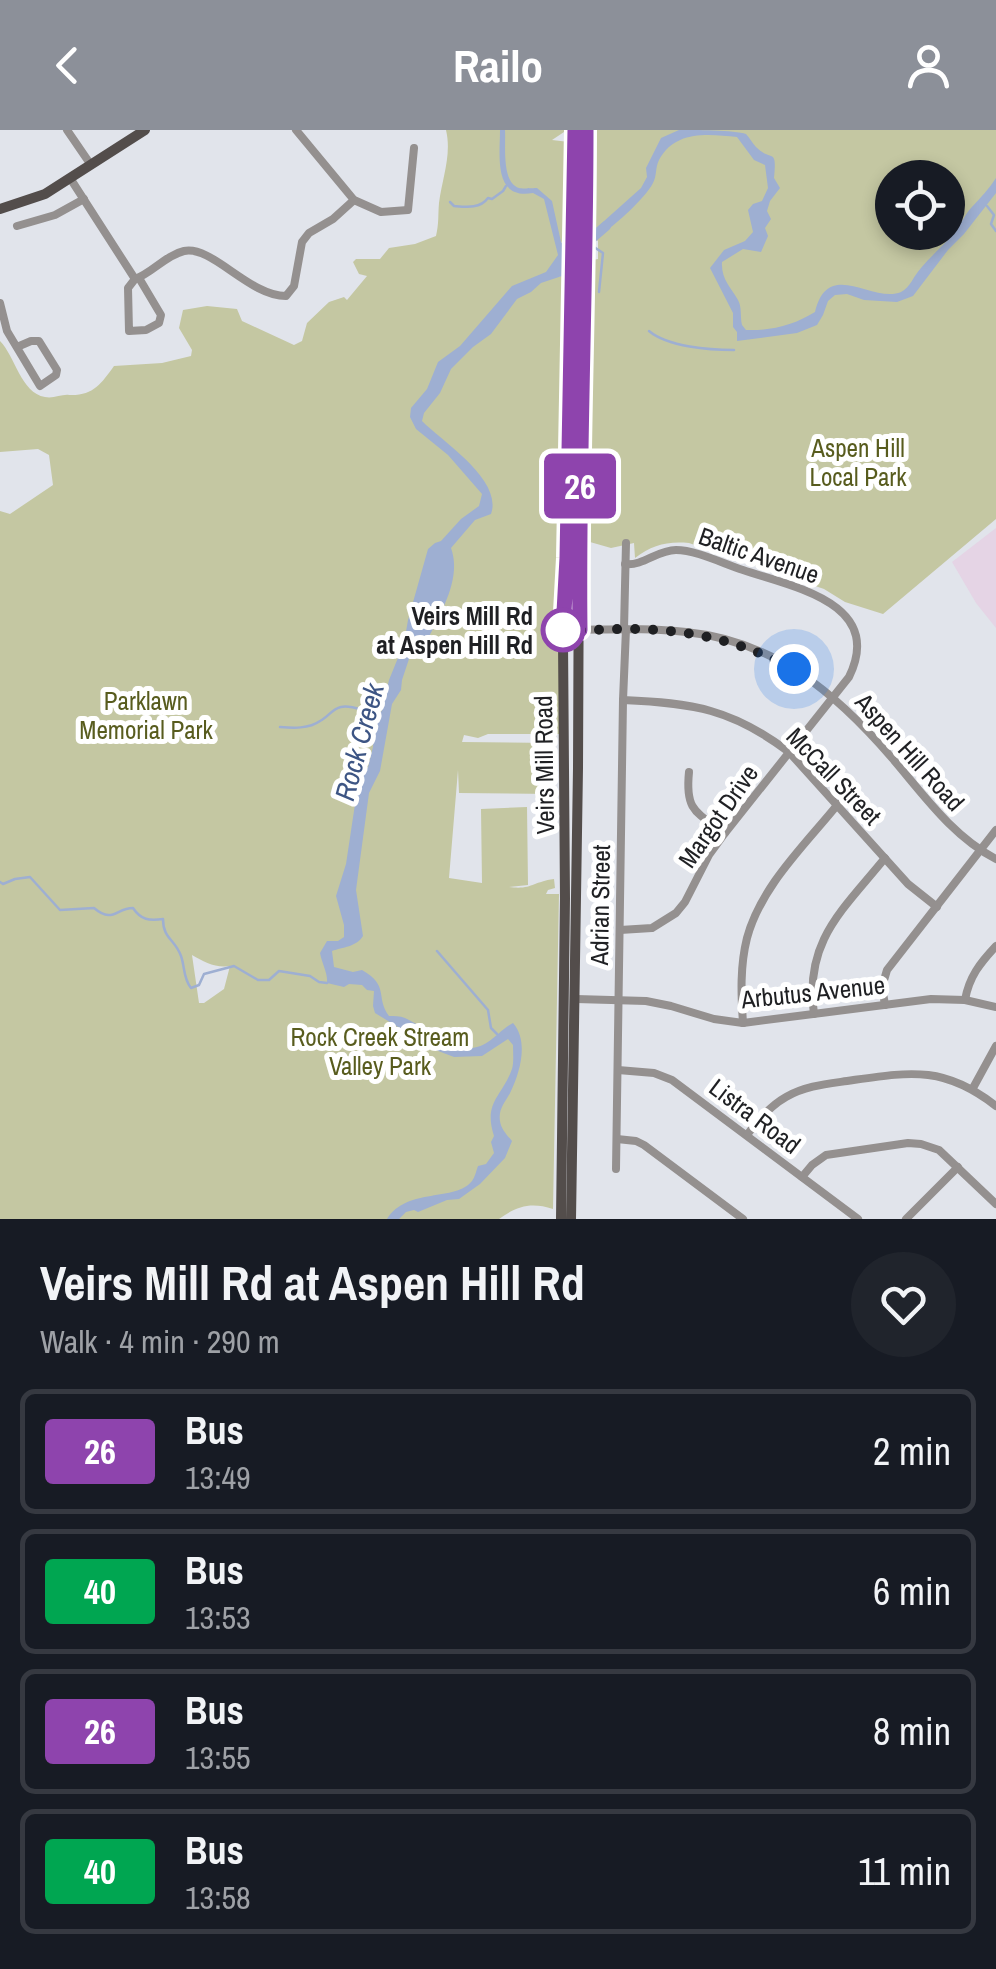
<!DOCTYPE html>
<html lang="en">
<head>
<meta charset="utf-8">
<style>
	:root { --surface:#171b24; --page:#20242c; --text:#f1f3f6; --muted:#9ea1a6; --line:#363941; --accent:#8c9099 }
	body { margin:0; font-family:"Archivo Narrow",sans-serif; background:var(--page); color:var(--text); height:100vh; display:flex; flex-direction:column; font-size:38px; white-space:nowrap }
	* { box-sizing:border-box; margin:0 }
	p { font-size:32px; color:var(--muted) }
	.icon { flex:none; width:55px; height:55px; fill:none; stroke:currentColor; stroke-width:2; stroke-linecap:round; stroke-linejoin:round }
	.map { position:relative; height:1089px; overflow:hidden }
	.panel { display:flex; flex-direction:column; background:var(--surface); flex:1 }
	.panel>* { flex:none }
	.badge { padding:0 20px; border-radius:8px; font-size:35px; line-height:65px }
	.fabs { position:absolute; left:875px; top:30px; display:grid; gap:20px }
	.fabs a { display:grid; place-items:center; width:90px; height:90px; border-radius:50%; background:var(--surface); box-shadow:0 5px 15px #0003; font-size:50px }
	.you { position:absolute; width:50px; height:50px; margin:-25px; border:8px solid #fff; border-radius:50%; background:#1a73e8; box-shadow:0 0 0 15px #1a73e833 }
	.map>.badge { position:absolute; translate:-50% -50%; box-shadow:0 0 0 5px #fff }
	.round { display:grid; place-items:center; flex:none; width:105px; height:105px; border-radius:52px; background:var(--page) }
	.headline { display:flex; align-items:center; justify-content:space-between; height:170px; padding:0 40px }
	h1 { font-size:48px; font-weight:700; line-height:75px }
	ul { padding:0; list-style:none }
	li { display:flex; align-items:center; gap:30px; height:125px; margin:0 20px 15px; padding:0 20px; border:5px solid var(--line); border-radius:15px }
	li div { flex:1 }
	li b { display:block; font-size:38px }
	li em { font-style:normal }
	li .badge { min-width:110px; font-weight:700; text-align:center }
	header { display:flex; justify-content:space-between; align-items:center; height:130px; padding:0 40px; background:var(--accent); color:#fff; font-size:45px; font-weight:700 }
	.map>svg:first-child { display:block }
	.education { fill:#e5d4e5 }
	.green { fill:#c4c7a2; fill-rule:evenodd }
	.water { fill:#9eafd2 }
	.lines { fill:none; stroke-linecap:round; stroke-linejoin:round }
	.stream { stroke:#9eafd2; stroke-width:2.5 }
	.river { stroke:#9eafd2; stroke-width:10 }
	.minor { stroke:#94908f; stroke-width:8 }
	.major { stroke:#534d4b; stroke-width:10 }
	.line-casing { stroke:#fff; stroke-width:22 }
	.line { stroke:#8e44ad; stroke-width:15 }
	.walk { stroke:#1f2023; stroke-width:10; stroke-dasharray:0 18 }
	.stop-dot { fill:#fff; stroke:#8e44ad; stroke-width:5 }
	.labels { text-anchor:middle; stroke-width:10; stroke-linejoin:round; paint-order:stroke }
	.park-label { font-size:25px; fill:#585c1e; stroke:#fff }
	.street-label { font-size:25px; fill:#1f2023; stroke:#fff }
	.stop-label { font-size:25px; font-weight:bold; fill:#1f2023; stroke:#fff; text-anchor:end }
	.water-label { font-size:28px; font-style:italic; fill:#3d5584; stroke:#fff }
</style>
</head>
<body>
<header><svg class="icon" aria-label="back" viewBox="0 0 24 24"><path d="M15 5l-7 7 7 7"/></svg>Railo<svg class="icon" aria-label="person" viewBox="0 0 24 24"><circle cx="12" cy="8" r="4"/><path d="M4 21q1-7 8-7t8 7"/></svg></header>
<div class="map">
<svg width="996" height="1089" viewBox="0 0 996 1089">
	<rect width="100%" height="100%" fill="#e1e4eb"/>
	<polygon class="education" points="996,398 996,498 976,473 952,432"/>
	<g class="green">
		<path d="M446,0H567L552,10L569,12L568,105L564,106C558,119 558,133 558,147L563,145V154H568L562,604H488L478,608L464,605L462,612L552,613V664L459,663L458,640L449,748L482,753L481,679L527,677L528,755L509,757C532,760 532,752 554,749L555,758L548,760L546,764H559L553,1079C531,1072 517,1076 499,1089H0V381L10,384L53,355L49,325L38,319L0,322V211C15,226 21,263 45,267C53,269 62,264 69,265C93,266 101,254 114,236L162,233L191,226L192,220L179,198L183,180L207,176L237,179L242,191L294,215L302,211L307,193L329,172L344,167L347,170L367,146L359,144L353,132L356,129H380L389,118L415,114L436,106C439,94 438,84 439,73C442,49 452,25 446,0ZM192,825C204,832 215,838 230,836L224,859L204,873H199Z"/>
		<path d="M593,0H996V389L883,484L845,472L824,459L689,413C667,411 652,415 635,428L634,413L611,418L590,412L593,130L598,129V111L595,109L598,107L597,98L594,100ZM892,48H948V102H892Z"/>
	</g>
	<g class="water">
		<path d="M500,0H505C506,15 501,52 519,58C522,59 534,58 537,58L552,71L561,112L565,117L566,141L565,145L541,153L531,162L517,169L491,204L473,217L451,239L440,263L424,283L422,291C444,313 503,350 491,384L475,390L451,418C462,448 441,482 428,509L416,508L402,550L401,560L392,574L380,641L369,663L356,760L363,806C356,817 343,817 332,821L334,837L353,842L362,840C390,856 375,867 389,886C394,886 400,886 405,888C421,895 455,921 472,918C490,916 498,901 513,893C529,911 520,942 511,961C506,972 498,978 500,991C501,999 507,1005 512,1011L505,1028L480,1054L459,1069L447,1070L418,1082L414,1080L406,1082L399,1089H387C407,1057 456,1072 472,1051C475,1047 476,1041 478,1036L486,1034L494,1023L491,1012L494,1006C483,972 502,967 512,939C514,932 513,923 513,915L508,909L482,926L454,927L433,919H427L416,908L375,883L373,876L374,861L367,860L362,855L349,854L344,857L327,853C328,843 322,834 320,823L327,811H338L344,807V795L336,766L346,734L357,661L360,648L368,637L373,617L374,598L382,580L389,550L404,513L408,490L428,419L435,413L441,411L461,389L479,376L482,364L448,325L416,299L410,287L411,278L427,259L438,232L460,216L512,156L546,142L558,125L544,69L533,63C493,70 500,26 500,0Z"/>
		<path d="M679,0C694,0 735,0 746,4C750,8 752,13 756,17C772,33 777,16 774,48L780,58L770,71L767,81L771,89L765,98L768,106L761,122L743,119L722,132C721,149 730,156 738,170C742,177 740,186 742,195L746,200C771,201 794,195 815,182C828,127 873,174 901,162C910,158 914,145 921,138C931,126 943,116 953,104C960,96 964,86 971,78C980,68 989,59 996,48V63L964,104L948,120L913,166L897,172L864,170L847,164L835,165L828,171L823,185L817,195L797,203L737,211V202L733,197V183L710,138L724,120L745,111L753,102L748,80L753,74L762,71L768,58L765,35L754,30L737,7C708,4 675,0 659,30C655,38 657,46 653,53C645,69 611,99 595,109L594,100L641,58L647,47L646,38L661,8Z"/>
	</g>
	<g class="lines">
		<g class="stream">
			<path d="M450,72L454,76C466,77 480,79 488,68L492,69L503,61L506,56"/>
			<polyline points="987,76 994,85 991,94 996,101"/>
			<polyline points="591,115 603,123 599,162"/>
			<path d="M649,201C668,217 710,220 734,220"/>
			<path d="M280,597C293,598 309,599 320,591C328,587 332,579 341,577C355,574 366,585 381,583"/>
			<path d="M0,752L3,754L15,749L30,747L60,780L94,778C113,794 116,778 133,778C141,790 149,791 163,789C163,809 175,809 181,826C185,837 183,848 191,858L199,855L204,844L234,836L258,850H269L279,841L310,846L319,852L327,853"/>
			<polyline points="437,821 488,880 491,898 497,904"/>
		</g>
		<polyline class="river" points="570,127 606,96"/>
		<g class="minor">
			<polyline points="67,0 91,35"/>
			<polyline points="296,0 354,70 381,82 408,80 414,18"/>
			<polyline points="70,48 135,149"/>
			<polyline points="17,96 55,85 84,69"/>
			<path d="M135,149C152,143 166,125 184,121C212,115 249,166 286,166L294,156L302,112L309,103L333,89L354,70"/>
			<polyline points="135,149 128,158 129,201 146,200 159,193 161,185 139,148"/>
			<polyline points="0,173 7,201 40,256 56,245 57,240 39,211 31,211 17,217"/>
			<polyline points="624,499 626,413"/>
			<path d="M563,500C604,500 645,497 686,502C775,511 836,563 892,628C923,664 952,706 996,729"/>
			<path d="M623,570C693,573 732,579 789,622L908,754L937,777"/>
			<path d="M689,642C685,681 696,682 725,703"/>
			<path d="M620,800L652,798L676,783L685,772L709,725L725,703L849,547C885,473 793,457 743,440C724,434 696,420 676,420C657,420 644,436 625,434"/>
			<polyline points="576,869 646,871 671,876 714,889 743,893 931,869 965,870 996,877"/>
			<path d="M965,870C969,847 980,833 996,816"/>
			<polyline points="885,875 882,857 887,840 996,700"/>
			<path d="M814,884C804,811 842,781 885,728"/>
			<path d="M743,893C741,864 740,836 747,808C761,756 805,715 838,674"/>
			<polyline points="618,940 654,943 672,950 858,1089"/>
			<polyline points="973,958 996,916"/>
			<path d="M747,1005C758,990 770,976 786,967C805,956 826,954 847,951C910,942 943,935 996,976"/>
			<polyline points="617,1009 636,1011 644,1015 743,1089"/>
			<polyline points="616,1039 623,570 626,499"/>
			<polyline points="802,1047 812,1035 826,1025 908,1013 921,1014 939,1020 996,1074"/>
			<polyline points="906,1089 958,1037"/>
		</g>
		<g class="major">
			<polyline points="0,79 45,64 145,0"/>
			<polyline points="561,1089 565,768 563,511 567,428 575,0"/>
			<polyline points="571,1089 578,638 579,401 586,130 587,0"/>
		</g>
	</g>
	<g class="lines">
		<defs>
			<path id="line" d="M575,0L567,428L563,500H580C578,333 586,167 586,0"/>
		</defs>
		<use href="#line" class="line-casing"/>
		<use href="#line" class="line"/>
		<path class="walk" d="M563,500C583,501 605,499 626,499C690,499 737,510 794,539"/>
	</g>
	<circle class="stop-dot" cx="563" cy="500" r="20"/>
	<g class="labels">
		<g class="park-label">
			<text x="858" y="327">Aspen Hill<tspan x="858" dy="29">Local Park</tspan></text>
			<text x="146" y="580">Parklawn<tspan x="146" dy="29">Memorial Park</tspan></text>
			<text x="380" y="916">Rock Creek Stream<tspan x="380" dy="29">Valley Park</tspan></text>
		</g>
		<g class="street-label">
			<text transform="translate(759 425) rotate(19)" y="9">Baltic Avenue</text>
			<text transform="translate(910 622) rotate(48)" y="9">Aspen Hill Road</text>
			<text transform="translate(544 635) rotate(-91)" y="9">Veirs Mill Road</text>
			<text transform="translate(834 646) rotate(46)" y="9">McCall Street</text>
			<text transform="translate(718 686) rotate(-55)" y="9">Margot Drive</text>
			<text transform="translate(600 775) rotate(-89)" y="9">Adrian Street</text>
			<text transform="translate(813 862) rotate(-6)" y="9">Arbutus Avenue</text>
			<text transform="translate(755 986) rotate(37)" y="9">Listra Road</text>
		</g>
		<g class="stop-label">
			<text x="533" y="495">Veirs Mill Rd<tspan x="533" dy="29">at Aspen Hill Rd</tspan></text>
		</g>
		<g class="water-label">
			<text transform="translate(359 612) rotate(-75)" y="10">Rock Creek</text>
		</g>
	</g>
</svg>
<div class="fabs">
<a><svg class="icon" aria-label="locate" viewBox="0 0 24 24"><circle cx="12" cy="12" r="6"/><path d="M12 2v4M12 18v4M2 12h4M18 12h4"/></svg></a>
</div>
<div class="you" style="left:794px;top:539px"></div>
<b class="badge" style="left:580px;top:356px;background:#8e44ad;color:#fff">26</b>
</div>
<section class="panel">
<div class="headline"><div><h1>Veirs Mill Rd at Aspen Hill Rd</h1><p>Walk · 4 min · 290 m</p></div><a class="round"><svg class="icon" aria-label="heart" viewBox="0 0 24 24"><path d="M12 20l-8-8c-3-5 5-10 8-4 3-6 11-1 8 4z"/></svg></a></div>
<ul>
<li><span class="badge" style="background:#8e44ad;color:#fff">26</span><div><b>Bus</b><p>13:49</p></div><em>2 min</em></li>
<li><span class="badge" style="background:#00a651;color:#fff">40</span><div><b>Bus</b><p>13:53</p></div><em>6 min</em></li>
<li><span class="badge" style="background:#8e44ad;color:#fff">26</span><div><b>Bus</b><p>13:55</p></div><em>8 min</em></li>
<li><span class="badge" style="background:#00a651;color:#fff">40</span><div><b>Bus</b><p>13:58</p></div><em>11 min</em></li>
</ul>
</section>
</body>
</html>
